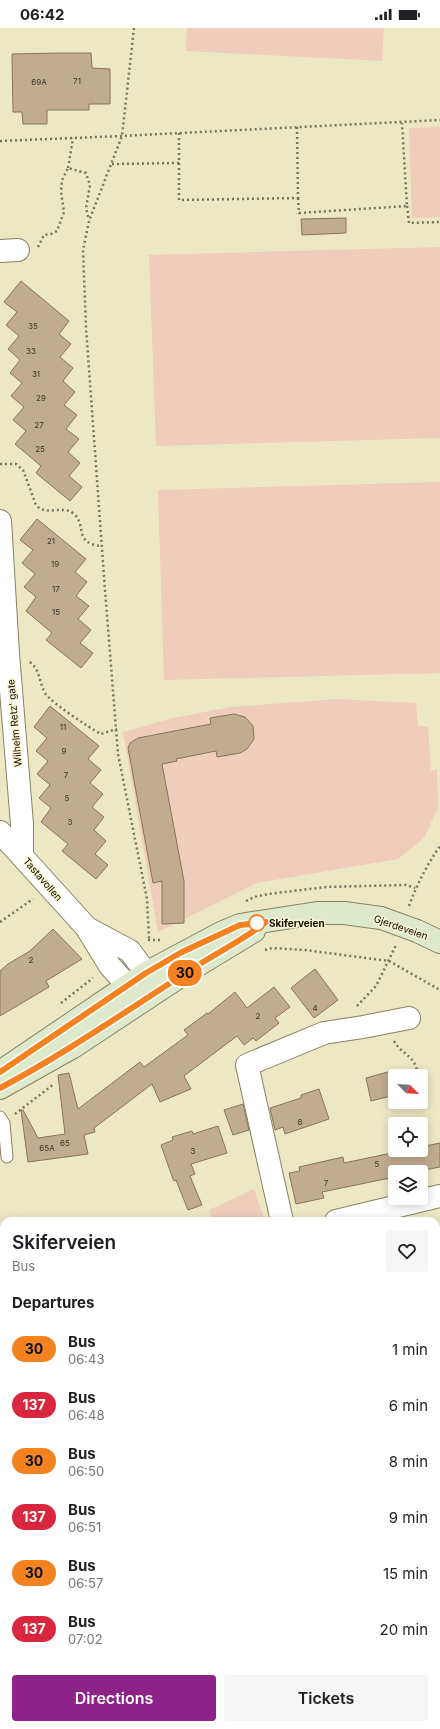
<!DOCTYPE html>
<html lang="en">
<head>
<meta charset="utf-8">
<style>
	:root { --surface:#fff; --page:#f6f6f6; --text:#202124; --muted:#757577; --accent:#8d2388 }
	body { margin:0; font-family:Inter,sans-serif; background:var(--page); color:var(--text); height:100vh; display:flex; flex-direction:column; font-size:15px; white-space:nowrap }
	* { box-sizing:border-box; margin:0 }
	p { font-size:13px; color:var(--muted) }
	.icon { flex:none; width:22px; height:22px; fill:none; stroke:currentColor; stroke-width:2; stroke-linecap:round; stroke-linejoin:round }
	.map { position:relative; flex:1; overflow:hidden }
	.sheet { position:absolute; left:0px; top:1189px; width:440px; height:512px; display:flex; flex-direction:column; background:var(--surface); border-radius:12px 12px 0 0; box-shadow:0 2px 10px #0003 }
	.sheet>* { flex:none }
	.badge { padding:0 8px; border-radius:13px; font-size:14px; line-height:26px }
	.needle { width:26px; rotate:114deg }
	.buttons { position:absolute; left:388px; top:1041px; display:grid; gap:8px }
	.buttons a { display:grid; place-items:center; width:40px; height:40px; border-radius:4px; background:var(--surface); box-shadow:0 2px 10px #0003; font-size:20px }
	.map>.badge { position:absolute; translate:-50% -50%; box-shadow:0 0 0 2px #fff }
	h2 { padding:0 12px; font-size:15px; line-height:36px }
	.round { display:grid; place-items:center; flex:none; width:42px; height:42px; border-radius:4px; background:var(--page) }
	.summary { display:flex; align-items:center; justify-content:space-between; height:68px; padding:0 12px }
	h1 { font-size:19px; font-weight:600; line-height:30px }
	.action { display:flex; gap:8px; margin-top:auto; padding:8px 12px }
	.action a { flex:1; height:46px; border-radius:4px; background:var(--accent); color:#fff; font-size:16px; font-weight:600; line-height:46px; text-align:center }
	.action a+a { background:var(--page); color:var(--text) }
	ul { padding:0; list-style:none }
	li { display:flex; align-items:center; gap:12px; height:56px; padding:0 12px }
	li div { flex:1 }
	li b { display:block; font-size:15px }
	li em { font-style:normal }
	li .badge { min-width:44px; font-weight:700; text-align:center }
	.status { display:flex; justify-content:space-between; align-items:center; height:28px; padding:0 20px; background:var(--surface); direction:ltr }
	.status svg { height:11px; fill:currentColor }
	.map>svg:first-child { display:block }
	.green { fill:#f0ccba }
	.building { fill:#c2ac8f; stroke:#897459 }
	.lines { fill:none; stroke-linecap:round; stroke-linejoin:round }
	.lane-casing { stroke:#878262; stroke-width:13 }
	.street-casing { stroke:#878262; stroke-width:24 }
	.secondary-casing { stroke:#878262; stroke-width:24 }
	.path { stroke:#76735d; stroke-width:2.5; stroke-dasharray:2 3; stroke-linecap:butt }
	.lane { stroke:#fff; stroke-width:11 }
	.street { stroke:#fff; stroke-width:22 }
	.secondary { stroke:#dee9cb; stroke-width:22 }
	.secondary-bridge-casing { stroke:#878262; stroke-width:24; stroke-linecap:butt }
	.secondary-bridge { stroke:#dee9cb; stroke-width:22 }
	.line-casing { stroke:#fff; stroke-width:9 }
	.line { stroke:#f58220; stroke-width:6 }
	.stop-dot { fill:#fff; stroke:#f58220; stroke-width:2 }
	.labels { text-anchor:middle; stroke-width:3; stroke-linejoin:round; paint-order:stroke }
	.number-label { font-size:8px; fill:#3b3425 }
	.street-label { font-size:10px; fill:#0e0c02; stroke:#faf5d1 }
	.stop-label { font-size:10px; font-weight:bold; fill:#0e0c02; stroke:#faf5d1; text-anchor:start }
</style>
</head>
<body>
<div class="status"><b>06:42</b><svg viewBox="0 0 49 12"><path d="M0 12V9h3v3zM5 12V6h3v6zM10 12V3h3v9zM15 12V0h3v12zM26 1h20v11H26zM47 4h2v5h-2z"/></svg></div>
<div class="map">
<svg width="440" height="1701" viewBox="0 0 440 1701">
	<rect width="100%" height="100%" fill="#ede8c4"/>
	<g class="green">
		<polygon points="187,0 384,0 382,33 186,23"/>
		<polygon points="440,99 440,189 412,190 409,100"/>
		<polygon points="440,219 440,410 156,418 149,227"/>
		<polygon points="440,454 440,645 164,652 158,462"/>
		<polygon points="337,671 416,675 418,698 428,699 431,743 437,741 438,780 424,810 398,831 257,855 158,904 123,704 173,690 231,679"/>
		<polygon points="254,1161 265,1193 213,1193 209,1182"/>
	</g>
	<g class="building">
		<polygon points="58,25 91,25 92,40 110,41 110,76 89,76 89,82 47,82 47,96 23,96 22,84 13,84 12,26"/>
		<polygon points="346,190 346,205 302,207 301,191"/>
		<polygon points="21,253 69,293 59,306 71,316 60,329 73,340 63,353 75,364 64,377 77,387 66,401 79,411 68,424 80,435 69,448 82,459 70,473 36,445 41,438 15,416 26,403 13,392 24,379 11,368 22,355 10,345 20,332 8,321 19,308 6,297 17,284 4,274"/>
		<polygon points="37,491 86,531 75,544 87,554 76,568 89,578 78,591 91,602 80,615 93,625 81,640 46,612 52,605 26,583 36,569 24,559 35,546 22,535 33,522 20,512"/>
		<polygon points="50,678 99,718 88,731 101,742 90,755 103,766 92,779 104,789 94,802 106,813 95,826 108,837 96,851 62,823 68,816 41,794 51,780 39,770 50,757 37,746 48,733 36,723 47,710 34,699"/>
		<polygon points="234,686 245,689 253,698 254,711 247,721 240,725 217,729 216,723 176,731 177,733 162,736 184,853 184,895 162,896 162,853 153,855 128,720 130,715 138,710 211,696 210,690"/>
		<polygon points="53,901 82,931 46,953 49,959 0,988 0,943 8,936 30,923"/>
		<polygon points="315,941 338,972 314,990 291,960"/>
		<polygon points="274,959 290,979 275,990 279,995 256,1013 253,1010 244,1017 237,1008 184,1048 191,1061 160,1074 152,1056 94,1100 95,1104 84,1107 88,1126 28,1134 21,1082 23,1082 38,1110 65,1106 58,1047 69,1045 78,1081 140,1034 144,1039 188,1007 184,1002 207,985 208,986 235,964 247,980"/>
		<polygon points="395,1042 395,1067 371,1073 366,1050"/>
		<polygon points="319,1061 329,1091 285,1106 283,1099 275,1102 270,1080 301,1070 301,1067"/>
		<polygon points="243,1076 249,1102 233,1107 224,1082"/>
		<polygon points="218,1098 227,1125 191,1136 195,1146 190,1148 202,1177 188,1182 176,1152 174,1153 173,1151 161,1117 173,1112 172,1109 192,1103 193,1106"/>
		<polygon points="440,1115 440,1139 414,1144 395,1144 395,1149 322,1164 324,1170 296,1176 289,1145 300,1143 299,1139 343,1129 344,1135 406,1122 421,1122 421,1119"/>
	</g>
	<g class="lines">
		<defs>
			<g id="lane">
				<polyline points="0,1089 4,1095 7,1129"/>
				<polyline points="7,1701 61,1698"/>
			</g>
			<g id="street">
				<polyline points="0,223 18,222"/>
				<polyline points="0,493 8,626 22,796 22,826"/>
				<polyline points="0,804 86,899 110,938 128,958 143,967"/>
				<polyline points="87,900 130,923 146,945 148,965"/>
				<polyline points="282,1193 247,1037 324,1005 363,999 409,990"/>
				<polyline points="336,1193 440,1168"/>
				<polyline points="436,1335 440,1333"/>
				<polyline points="0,1344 4,1344"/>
				<polyline points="0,1582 4,1577"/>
				<polyline points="0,1665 4,1665"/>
				<polyline points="102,1697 107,1701"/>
				<polyline points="190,1697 193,1701"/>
			</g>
			<g id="secondary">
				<polyline points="417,903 440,914"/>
				<polyline points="0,1044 146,945 221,905 240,897 317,885 344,885 381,890"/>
				<polyline points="0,1060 73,1019 188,943 254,903"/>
				<polyline points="436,1641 440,1638"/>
				<polyline points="364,1701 368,1697"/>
			</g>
		</defs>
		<use href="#lane" class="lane-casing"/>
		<use href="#street" class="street-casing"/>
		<use href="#secondary" class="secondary-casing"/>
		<g class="path">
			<polyline points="134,0 122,108 89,193 83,222 86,300 105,562 118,726 147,871 149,911"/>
			<polyline points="0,113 122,108 440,92"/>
			<polyline points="179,135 179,172 298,170 297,99"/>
			<polyline points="112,136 179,135 179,105"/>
			<polyline points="68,140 73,110"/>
			<polyline points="298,170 299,185 407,178 402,95"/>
			<polyline points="407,178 409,195 440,194"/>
			<polyline points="38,219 44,207 51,206 57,203 64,184 61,164 62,152 68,140 86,145 90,157 86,180 89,192"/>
			<path d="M0,436H16L23,442L36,477C46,489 63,476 74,486C87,497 73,516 102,518"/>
			<path d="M30,634C40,642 39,654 45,665C50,674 90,700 101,706L117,701"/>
			<polyline points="246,873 254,869 268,866 326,859 406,857 415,860"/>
			<path d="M409,878C417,856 427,837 440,818"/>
			<polyline points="0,894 33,871"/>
			<polyline points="148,912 160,912"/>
			<polyline points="265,922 272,920 305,922 389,933 440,962"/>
			<polyline points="61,975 93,950"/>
			<polyline points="357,978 376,958 396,917"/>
			<path d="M394,1013C403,1029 415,1025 418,1048"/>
			<polyline points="394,1071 395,1071"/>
			<polyline points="15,1086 54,1056"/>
			<polyline points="0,1428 4,1427"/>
			<polyline points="436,1608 440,1613"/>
			<polyline points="0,1626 4,1625"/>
		</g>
		<use href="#lane" class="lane"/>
		<use href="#street" class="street"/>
		<use href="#secondary" class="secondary"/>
		<defs>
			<polyline id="secondary-bridge" points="381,890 417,903"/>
		</defs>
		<use href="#secondary-bridge" class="secondary-bridge-casing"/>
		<use href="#secondary-bridge" class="secondary-bridge"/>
	</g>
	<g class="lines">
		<defs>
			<path id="line" d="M0,1044L146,945L182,924L240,897L266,894C242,913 214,926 189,943C126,983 66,1025 0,1060"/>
		</defs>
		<use href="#line" class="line-casing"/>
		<use href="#line" class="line"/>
	</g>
	<circle class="stop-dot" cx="257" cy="895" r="8"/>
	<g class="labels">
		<g class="number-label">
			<text x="77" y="56">71</text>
			<text x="39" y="57">69A</text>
			<text x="33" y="301">35</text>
			<text x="31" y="326">33</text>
			<text x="36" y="349">31</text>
			<text x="41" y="373">29</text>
			<text x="39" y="400">27</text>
			<text x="40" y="424">25</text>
			<text x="51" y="516">21</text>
			<text x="55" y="539">19</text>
			<text x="56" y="564">17</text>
			<text x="56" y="587">15</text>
			<text x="63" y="702">11</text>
			<text x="64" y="726">9</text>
			<text x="66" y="750">7</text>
			<text x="67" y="773">5</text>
			<text x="70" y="797">3</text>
			<text x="31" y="935">2</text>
			<text x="315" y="983">4</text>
			<text x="258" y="991">2</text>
			<text x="300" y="1097">8</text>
			<text x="65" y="1118">65</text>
			<text x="47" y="1123">65A</text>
			<text x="193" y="1126">3</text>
			<text x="377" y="1139">5</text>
			<text x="326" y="1158">7</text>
		</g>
		<g class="street-label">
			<text transform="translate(14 695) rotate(-95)" y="4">Wilhelm Retz' gate</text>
			<text transform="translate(43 851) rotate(49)" y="4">Tastavollen</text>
			<text transform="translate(401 899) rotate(19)" y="4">Gjerdeveien</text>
		</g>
		<g class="stop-label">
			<text x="269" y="899">Skiferveien</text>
		</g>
	</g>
</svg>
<div class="buttons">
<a><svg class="needle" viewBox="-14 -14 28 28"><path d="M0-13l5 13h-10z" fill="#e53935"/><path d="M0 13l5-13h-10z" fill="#757577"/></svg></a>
<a><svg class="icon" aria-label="locate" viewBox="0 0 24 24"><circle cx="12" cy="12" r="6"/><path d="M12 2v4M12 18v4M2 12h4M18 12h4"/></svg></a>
<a><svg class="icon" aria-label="layers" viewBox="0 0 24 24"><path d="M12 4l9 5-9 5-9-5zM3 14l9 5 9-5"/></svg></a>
</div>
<b class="badge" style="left:185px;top:945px;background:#f58220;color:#111">30</b>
<section class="sheet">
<div class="summary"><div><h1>Skiferveien</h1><p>Bus</p></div><a class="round"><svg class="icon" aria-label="heart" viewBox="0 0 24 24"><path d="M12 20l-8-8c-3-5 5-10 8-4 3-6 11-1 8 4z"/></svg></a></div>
<h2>Departures</h2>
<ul>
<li><span class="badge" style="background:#f58220;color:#111">30</span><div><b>Bus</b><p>06:43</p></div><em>1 min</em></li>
<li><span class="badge" style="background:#d7263d;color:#fff">137</span><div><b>Bus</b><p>06:48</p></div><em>6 min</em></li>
<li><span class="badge" style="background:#f58220;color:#111">30</span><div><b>Bus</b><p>06:50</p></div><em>8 min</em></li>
<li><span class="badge" style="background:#d7263d;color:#fff">137</span><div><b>Bus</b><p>06:51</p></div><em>9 min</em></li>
<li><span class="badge" style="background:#f58220;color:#111">30</span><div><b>Bus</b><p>06:57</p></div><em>15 min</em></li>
<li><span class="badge" style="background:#d7263d;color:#fff">137</span><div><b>Bus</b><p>07:02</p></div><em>20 min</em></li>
</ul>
<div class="action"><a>Directions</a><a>Tickets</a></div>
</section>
</div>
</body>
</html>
